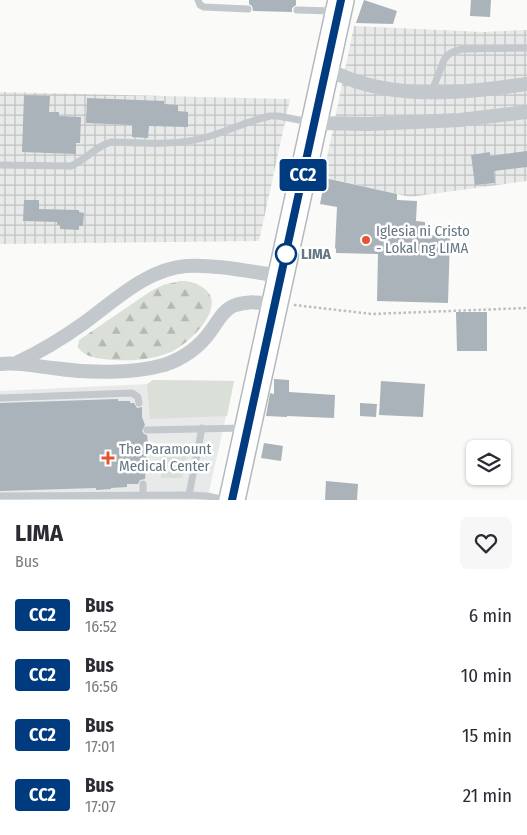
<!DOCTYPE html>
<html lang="en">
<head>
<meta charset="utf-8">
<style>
	:root { --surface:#fff; --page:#f7f7f7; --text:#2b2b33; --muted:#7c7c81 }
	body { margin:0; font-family:"Fira Sans Condensed",sans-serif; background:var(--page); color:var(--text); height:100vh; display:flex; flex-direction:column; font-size:19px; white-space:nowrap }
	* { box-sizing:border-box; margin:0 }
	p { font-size:16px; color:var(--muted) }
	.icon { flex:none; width:28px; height:28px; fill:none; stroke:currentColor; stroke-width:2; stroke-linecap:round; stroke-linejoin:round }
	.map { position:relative; height:500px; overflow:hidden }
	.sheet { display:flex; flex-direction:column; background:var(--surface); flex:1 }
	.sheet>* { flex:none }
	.badge { padding:0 10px; border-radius:4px; font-size:18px; line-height:32px }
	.tools { position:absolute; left:466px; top:440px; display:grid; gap:10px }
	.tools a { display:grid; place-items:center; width:45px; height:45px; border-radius:8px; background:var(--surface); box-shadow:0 1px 4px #0004; font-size:25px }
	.map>.badge { position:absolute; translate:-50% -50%; box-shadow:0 0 0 2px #fff }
	.round { display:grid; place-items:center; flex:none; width:52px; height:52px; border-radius:8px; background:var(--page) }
	.overview { display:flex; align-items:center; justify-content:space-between; height:85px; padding:0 15px }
	h1 { font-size:24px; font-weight:700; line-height:38px }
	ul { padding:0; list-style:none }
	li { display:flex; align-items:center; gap:15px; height:60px; padding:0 15px }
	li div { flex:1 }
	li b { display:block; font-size:19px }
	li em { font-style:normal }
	li .badge { min-width:55px; font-weight:700; text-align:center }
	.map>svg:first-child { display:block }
	.built { fill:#e8e9e9 }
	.industrial { fill:url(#industrial-grid) }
	.green { fill:#dadfd7 }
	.forest { fill:url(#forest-firs) }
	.building { fill:#aab3b9 }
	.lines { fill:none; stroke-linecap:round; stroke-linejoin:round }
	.highway-casing { stroke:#b4b9bd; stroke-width:28 }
	.path { stroke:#bbbfc2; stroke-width:2.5; stroke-dasharray:2.5 2.5; stroke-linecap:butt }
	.lane { stroke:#c3c8cc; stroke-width:7 }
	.street { stroke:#c3c8cc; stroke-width:14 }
	.highway { stroke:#fff; stroke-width:25 }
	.line-casing { stroke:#fff; stroke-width:11 }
	.line { stroke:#003b80; stroke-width:8 }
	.poi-dot { fill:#e4572e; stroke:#fff; stroke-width:2 }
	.stop-dot { fill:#fff; stroke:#003b80; stroke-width:2.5 }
	.labels { text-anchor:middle; stroke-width:5; stroke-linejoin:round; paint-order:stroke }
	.poi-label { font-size:15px; fill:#657683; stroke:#fff; text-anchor:start }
	.stop-label { font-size:15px; font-weight:bold; fill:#657683; stroke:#fff; text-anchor:start }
</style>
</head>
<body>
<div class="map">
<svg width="527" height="500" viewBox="0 0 527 500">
	<defs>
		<pattern id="industrial-grid" width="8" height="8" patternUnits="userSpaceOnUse" patternTransform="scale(1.25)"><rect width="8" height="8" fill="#e8e9e9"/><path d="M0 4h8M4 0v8" fill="none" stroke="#c0c1c2"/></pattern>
		<pattern id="forest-firs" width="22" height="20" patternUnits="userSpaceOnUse" patternTransform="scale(1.25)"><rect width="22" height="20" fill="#dadfd7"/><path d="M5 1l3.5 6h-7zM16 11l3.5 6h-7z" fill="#b4b9b4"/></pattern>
	</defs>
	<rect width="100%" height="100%" fill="#fafaf8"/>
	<polygon class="built" points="153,380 234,381 207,500 0,500 0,391 149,384"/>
	<g class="industrial">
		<polygon points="354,26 483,32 527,30 527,181 410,197 323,177"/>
		<polygon points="0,92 290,99 259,241 0,244"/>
	</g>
	<g class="green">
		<polygon points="153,380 234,381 227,416 150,419 147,384"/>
		<polygon points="189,450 182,478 161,478 160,452"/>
	</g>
	<path class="forest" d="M180,281C188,281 195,282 202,287C230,304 191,342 173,351C153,360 134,361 113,360C101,359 86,358 78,348L79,340L151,291L163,285Z"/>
	<g class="building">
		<polygon points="249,0 296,0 296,5 292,8 292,12 253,11 252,6 249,4"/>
		<polygon points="364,0 397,11 393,24 356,23"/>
		<polygon points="471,0 491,0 490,17 470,16"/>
		<polygon points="24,95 50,96 49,112 59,112 59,116 81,117 80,143 76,143 76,154 22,152"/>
		<polygon points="87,98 164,101 164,104 178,105 178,111 188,112 188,127 149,126 148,138 132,137 132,125 86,123"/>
		<polygon points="527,151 527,167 494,171 495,183 475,185 471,155 490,152 490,156"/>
		<polygon points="325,178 397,194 397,200 417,201 416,221 425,222 425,235 450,236 448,303 377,301 378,254 336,253 336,248 335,249 337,207 320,204"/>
		<polygon points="24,200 39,200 39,209 79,210 79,212 84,213 83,226 79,226 79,230 60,229 60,225 57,225 57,222 23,221"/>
		<polygon points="456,312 487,312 487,351 457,351"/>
		<polygon points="274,379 289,380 289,392 335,395 334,418 287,416 287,417 266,416 270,393 274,394"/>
		<polygon points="381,381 425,384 423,417 379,415"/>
		<polygon points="118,399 118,401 130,401 130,403 134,403 137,408 142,407 142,417 145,425 142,431 144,434 147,435 148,445 145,479 140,480 138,484 127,484 127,487 111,488 111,489 96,490 96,488 0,491 0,403"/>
		<polygon points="360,403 377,404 376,417 360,416"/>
		<polygon points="264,443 283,446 281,461 261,458"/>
		<polygon points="326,481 358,484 357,500 325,500"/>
	</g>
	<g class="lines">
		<defs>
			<polyline id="highway" points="232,500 341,0"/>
		</defs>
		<use href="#highway" class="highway-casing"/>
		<polyline class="path" points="294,305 372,314 527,308"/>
		<g class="lane">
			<polyline points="198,0 200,5 204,7 248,9"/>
			<polyline points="297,10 334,11"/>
			<path d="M432,91L444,60C448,53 454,51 462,49L527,48"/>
			<path d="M0,165L71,166C87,159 96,146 111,142C143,143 176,146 207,137C228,131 248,121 270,116H278L310,122"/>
			<polyline points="0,398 132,393 138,397 139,403"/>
			<polyline points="147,430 244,428"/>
			<polyline points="143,484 143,495"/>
			<polyline points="189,495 202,428"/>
			<polyline points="0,496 189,495 207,496 226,500"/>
		</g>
		<g class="street">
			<path d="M326,69C336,73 345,78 355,81C409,99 472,92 527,84"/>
			<polyline points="314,123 368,124 460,120 527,112"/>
			<path d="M18,362C42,351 63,338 84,323C114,301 147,269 186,266C214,264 252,272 281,276"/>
			<path d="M0,364C21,362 33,366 53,368C87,373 131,374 164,365C182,359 199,347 210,332C217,323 222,311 233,306C246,300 261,303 275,304"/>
		</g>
		<use href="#highway" class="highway"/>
	</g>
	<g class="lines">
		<defs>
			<polyline id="line" points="232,500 341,0"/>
		</defs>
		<use href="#line" class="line-casing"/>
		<use href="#line" class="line"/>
	</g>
	<g class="poi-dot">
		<circle cx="366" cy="240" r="5"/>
		<path d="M105.5 450.5h5v5h5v5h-5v5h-5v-5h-5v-5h5z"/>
	</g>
	<circle class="stop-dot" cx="286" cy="254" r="10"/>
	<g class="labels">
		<g class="poi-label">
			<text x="376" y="236">Iglesia ni Cristo<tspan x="376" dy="17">- Lokal ng LIMA</tspan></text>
			<text x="119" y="454">The Paramount<tspan x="119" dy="17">Medical Center</tspan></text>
		</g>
		<g class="stop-label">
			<text x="301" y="259">LIMA</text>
		</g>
	</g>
</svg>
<div class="tools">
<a><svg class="icon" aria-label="layers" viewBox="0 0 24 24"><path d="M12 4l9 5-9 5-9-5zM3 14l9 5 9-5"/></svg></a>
</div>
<b class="badge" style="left:303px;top:175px;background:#003b80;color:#fff">CC2</b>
</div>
<section class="sheet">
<div class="overview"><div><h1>LIMA</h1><p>Bus</p></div><a class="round"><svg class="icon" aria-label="heart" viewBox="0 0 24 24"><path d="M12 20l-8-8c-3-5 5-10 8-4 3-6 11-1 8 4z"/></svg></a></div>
<ul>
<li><span class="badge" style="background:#003b80;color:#fff">CC2</span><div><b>Bus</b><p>16:52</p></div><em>6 min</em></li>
<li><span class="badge" style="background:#003b80;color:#fff">CC2</span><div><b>Bus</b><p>16:56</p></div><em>10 min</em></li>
<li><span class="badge" style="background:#003b80;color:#fff">CC2</span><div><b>Bus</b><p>17:01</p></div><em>15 min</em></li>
<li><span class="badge" style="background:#003b80;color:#fff">CC2</span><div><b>Bus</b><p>17:07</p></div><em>21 min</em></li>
</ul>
</section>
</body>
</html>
